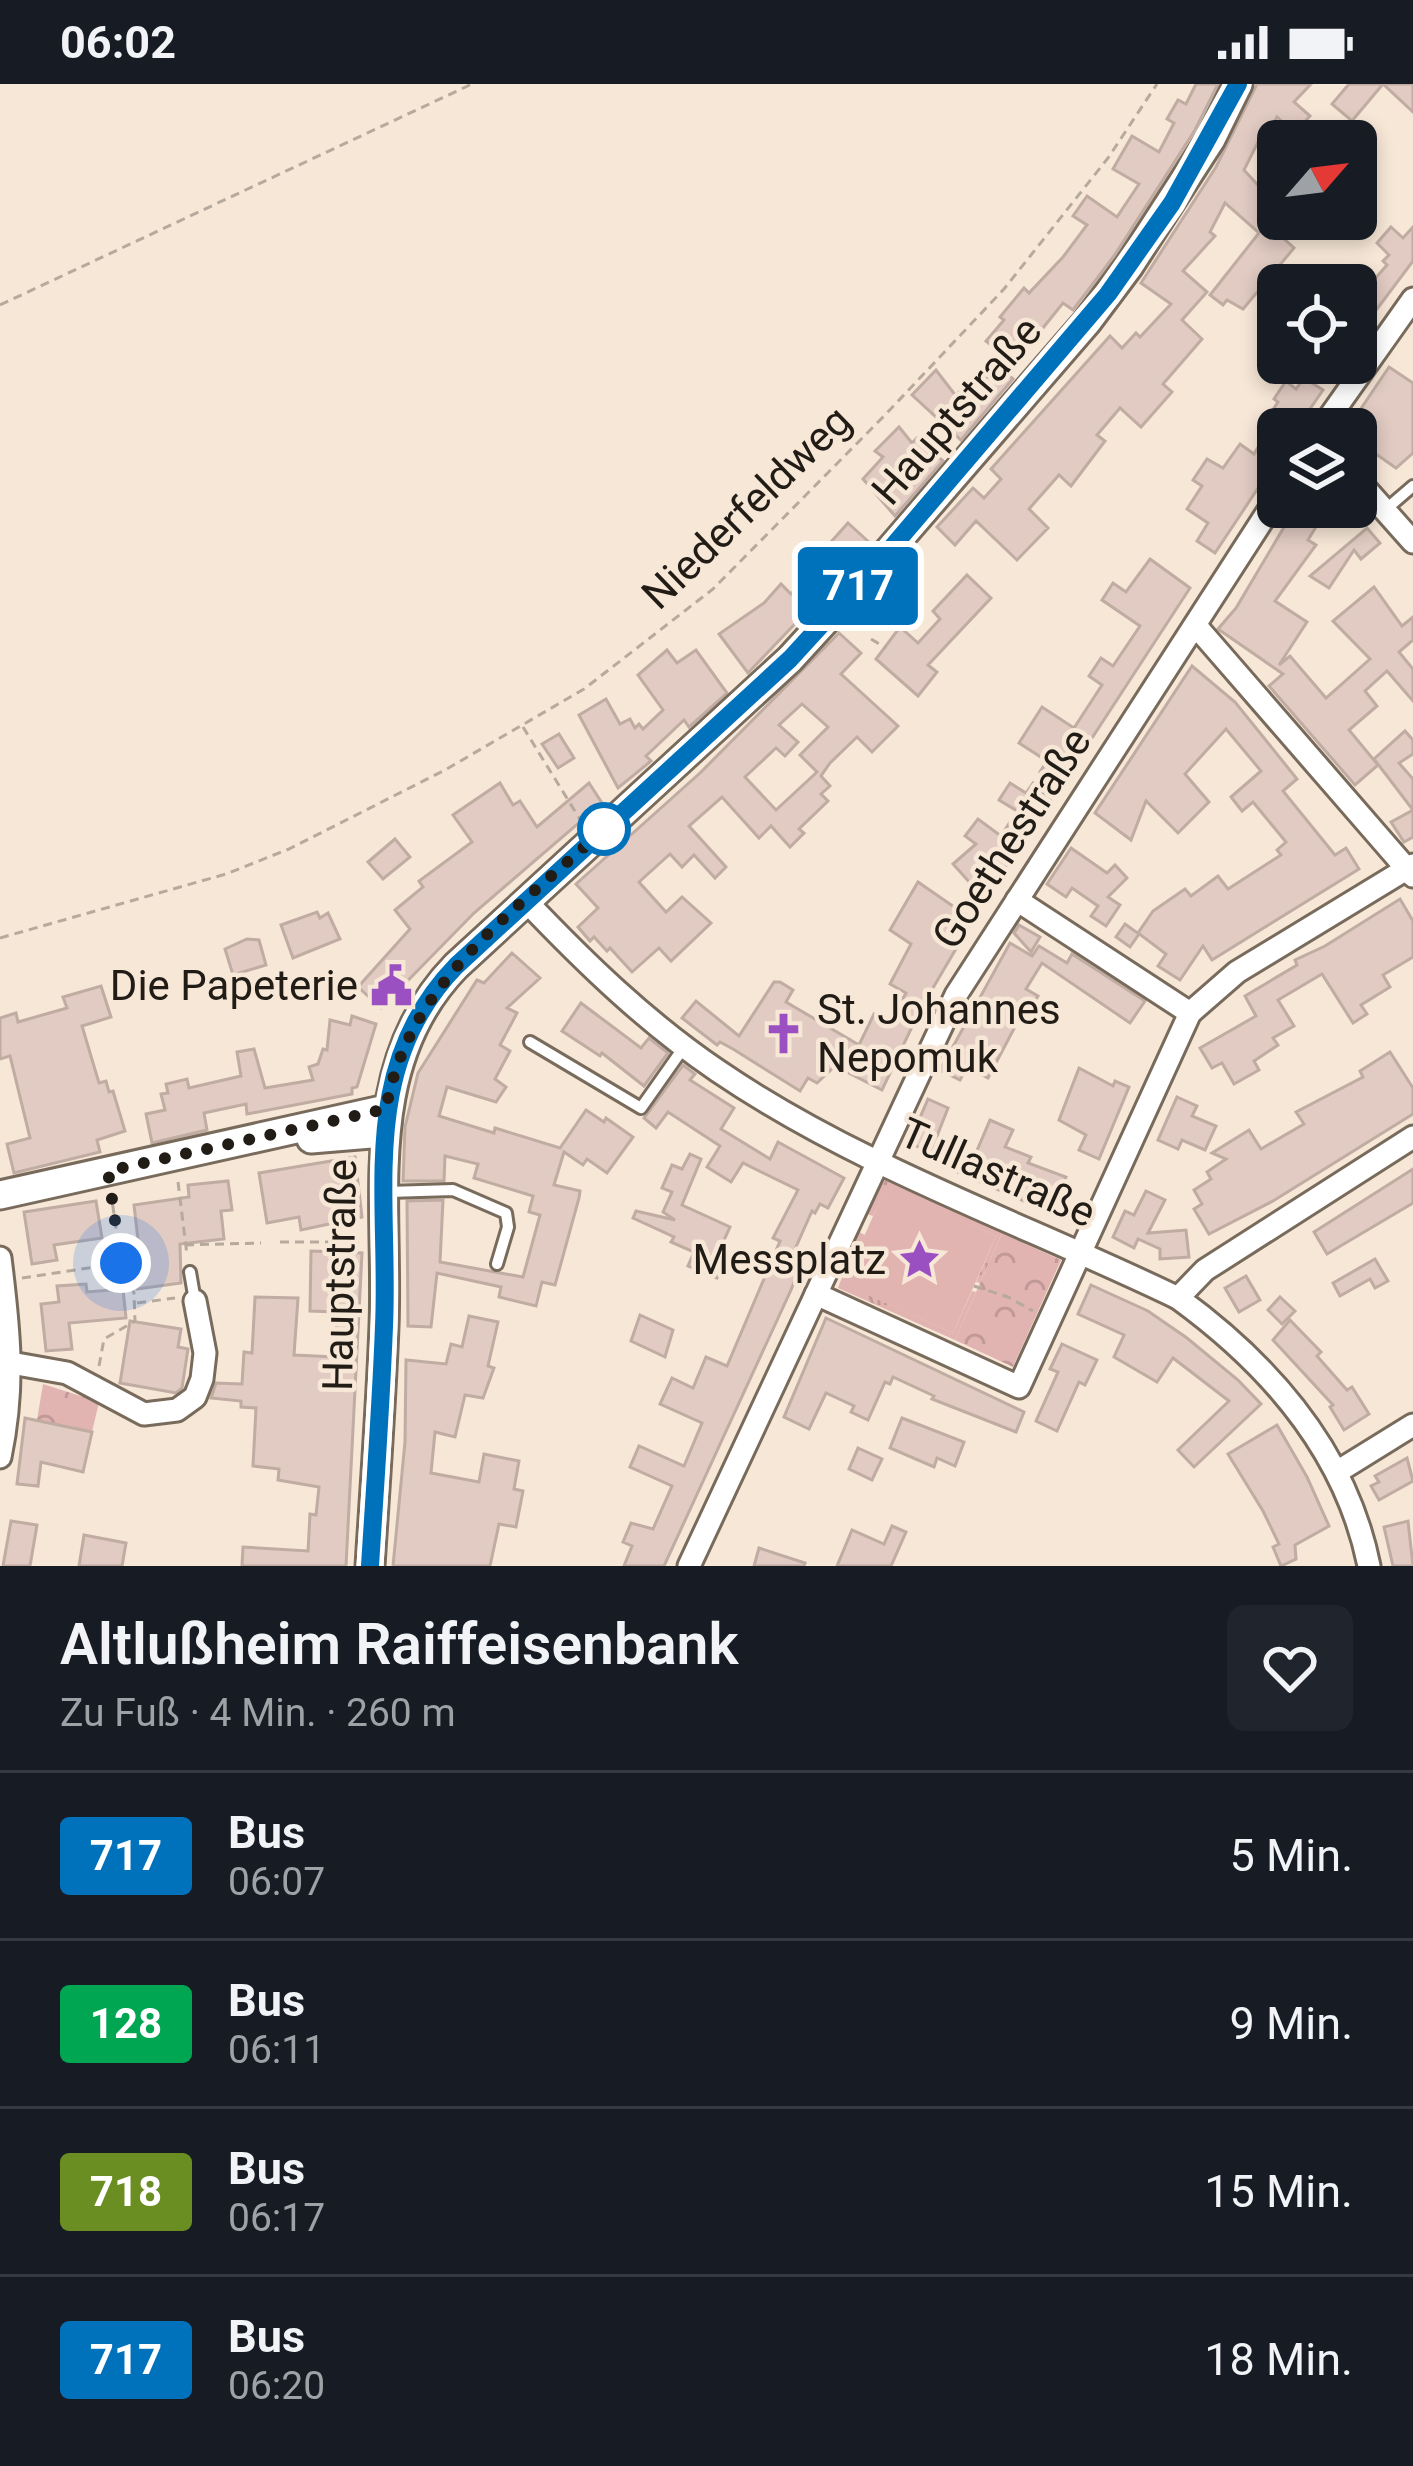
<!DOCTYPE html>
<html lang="de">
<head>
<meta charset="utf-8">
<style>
	:root { --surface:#171b24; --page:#20242c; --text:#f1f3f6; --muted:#9ea1a6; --line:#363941 }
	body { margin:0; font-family:Roboto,sans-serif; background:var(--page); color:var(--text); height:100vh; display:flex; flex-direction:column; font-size:45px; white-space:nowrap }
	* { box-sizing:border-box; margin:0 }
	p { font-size:39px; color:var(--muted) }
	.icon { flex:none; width:66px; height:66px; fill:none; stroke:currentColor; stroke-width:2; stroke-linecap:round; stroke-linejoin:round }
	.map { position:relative; height:1482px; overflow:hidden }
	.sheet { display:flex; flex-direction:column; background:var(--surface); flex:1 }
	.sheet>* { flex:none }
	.badge { padding:0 24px; border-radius:9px; font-size:42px; line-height:78px }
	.needle { width:78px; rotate:62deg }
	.controls { position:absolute; left:1257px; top:36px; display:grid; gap:24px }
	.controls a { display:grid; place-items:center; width:120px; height:120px; border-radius:18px; background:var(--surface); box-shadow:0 6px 18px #0003; font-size:60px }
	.you { position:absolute; width:60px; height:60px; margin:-30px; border:9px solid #fff; border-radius:50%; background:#1a73e8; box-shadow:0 0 0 18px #1a73e833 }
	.map>.badge { position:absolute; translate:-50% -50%; box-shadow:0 0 0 6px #fff }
	.round { display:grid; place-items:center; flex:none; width:126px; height:126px; border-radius:18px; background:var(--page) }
	.overview { display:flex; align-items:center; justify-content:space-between; height:204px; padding:0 60px }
	h1 { font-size:57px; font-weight:600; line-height:90px }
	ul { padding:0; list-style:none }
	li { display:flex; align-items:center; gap:36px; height:168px; padding:0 60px; border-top:3px solid var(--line) }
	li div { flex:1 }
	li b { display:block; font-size:45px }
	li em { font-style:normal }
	li .badge { min-width:132px; font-weight:700; text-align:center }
	.status { display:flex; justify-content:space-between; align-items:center; height:84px; padding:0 60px; background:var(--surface); direction:ltr }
	.status svg { height:33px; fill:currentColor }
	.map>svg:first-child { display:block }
	.grass { fill:url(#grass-tufts) }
	.park { fill:url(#park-crowns) }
	.garden { fill:#e1b3b1 }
	.building { fill:#e1cbc2; stroke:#c0aca2; stroke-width:3; fill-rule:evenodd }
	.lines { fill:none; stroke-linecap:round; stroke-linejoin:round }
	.service-casing { stroke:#786b5c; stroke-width:16 }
	.minor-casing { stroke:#786b5c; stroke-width:27 }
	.tertiary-casing { stroke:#786b5c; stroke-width:33 }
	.path { stroke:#b6aa9d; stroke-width:3; stroke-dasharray:9 6; stroke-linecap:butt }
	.service { stroke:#fff; stroke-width:10 }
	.minor { stroke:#fff; stroke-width:21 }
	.tertiary { stroke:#fff; stroke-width:27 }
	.line-casing { stroke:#fff; stroke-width:27 }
	.line { stroke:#0072bc; stroke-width:18 }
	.walk { stroke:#211c16; stroke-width:12; stroke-dasharray:0 21.6 }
	.stop-dot { fill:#fff; stroke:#0072bc; stroke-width:6 }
	.labels { text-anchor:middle; stroke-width:9; stroke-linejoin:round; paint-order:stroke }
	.street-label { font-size:42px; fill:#211c16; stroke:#f7e7d7 }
	.poi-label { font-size:42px; fill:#211c16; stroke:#f7e7d7; text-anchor:end }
</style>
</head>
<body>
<div class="status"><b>06:02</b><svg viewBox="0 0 49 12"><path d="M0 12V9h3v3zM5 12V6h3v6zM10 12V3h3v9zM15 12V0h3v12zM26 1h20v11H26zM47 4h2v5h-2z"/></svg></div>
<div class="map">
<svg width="1413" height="1482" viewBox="0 0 1413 1482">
	<defs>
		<pattern id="grass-tufts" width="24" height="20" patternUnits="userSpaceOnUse" patternTransform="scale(3)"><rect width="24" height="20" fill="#e1b3b1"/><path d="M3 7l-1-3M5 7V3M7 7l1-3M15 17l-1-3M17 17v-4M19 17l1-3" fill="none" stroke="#c19998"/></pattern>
		<pattern id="park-crowns" width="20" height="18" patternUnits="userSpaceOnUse" patternTransform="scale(3)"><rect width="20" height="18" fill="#e1b3b1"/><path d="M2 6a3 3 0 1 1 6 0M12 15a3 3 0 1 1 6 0" fill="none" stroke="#c19998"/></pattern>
	</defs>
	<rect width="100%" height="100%" fill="#f7e7d7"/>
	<g class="grass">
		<polygon points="884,1096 1002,1149 980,1199 976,1198 996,1152 886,1104 873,1132 867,1130"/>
		<polygon points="859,1148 865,1151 844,1200 953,1249 972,1207 976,1208 955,1256 838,1204"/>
	</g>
	<g class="park">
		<polygon points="1002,1149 1061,1176 1013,1283 955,1256"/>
		<polygon points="43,1300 99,1318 92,1348 37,1336"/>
	</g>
	<polygon class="garden" points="886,1103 996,1152 953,1249 843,1200"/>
	<g class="building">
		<polygon points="1196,0 1218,0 1195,46 1114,172 1073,226 1063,219 1014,280 986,257 1004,236 1000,233 1024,204 1029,209 1063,173 1087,141 1073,132 1087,112 1117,133 1139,100 1113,85 1121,71 1132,52 1159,68 1174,39 1167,35 1178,16 1186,20"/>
		<polygon points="1257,0 1311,0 1294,18 1310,32 1295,49 1277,33 1263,60 1259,56 1244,86 1267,111 1278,98 1278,135 1291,142 1281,152 1294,164 1243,225 1227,216 1223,221 1210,211 1259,149 1225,119 1210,148 1215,152 1183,187 1207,208 1182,236 1202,255 1163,300 1172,308 1141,343 1120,324 1097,351 1105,357 1071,402 1059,391 1029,425 1048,444 1017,476 976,437 955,461 937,443 973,404 984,414 1001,395 991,385 1110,252 1122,264 1136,249 1140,253 1171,220 1141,199 1216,83"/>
		<polygon points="1349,0 1413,0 1413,28 1383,0 1352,37 1332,20"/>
		<polygon points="1391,143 1403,154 1413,143 1413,177 1356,253 1356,216 1387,181 1383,177 1389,171 1377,159"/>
		<polygon points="997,281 1013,295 961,356 912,311 936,286 956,312 969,296 978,304"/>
		<polygon points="1389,283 1413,299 1413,369 1396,384 1356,356 1356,332"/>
		<polygon points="1304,294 1323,306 1299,341 1274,324 1278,318 1274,315 1286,297 1296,305"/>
		<polygon points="899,343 912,359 917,354 943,377 895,432 863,395 883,373 875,367"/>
		<polygon points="1240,360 1254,370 1260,360 1278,374 1215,469 1197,457 1208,439 1187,425 1202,402 1193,396 1207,375 1223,384"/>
		<polygon points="1296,423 1328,423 1308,456 1316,461 1275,517 1307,538 1279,581 1290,572 1326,614 1370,575 1333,537 1374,503 1402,542 1413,533 1413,556 1399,568 1413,585 1413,617 1387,587 1365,607 1377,622 1349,646 1378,681 1355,701 1269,602 1283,590 1218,545 1236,524"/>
		<polygon points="848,439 871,460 748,589 719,550 764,519 781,500 791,510 815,485 803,473 815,462 822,468"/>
		<polygon points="1367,444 1380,459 1361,475 1354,466 1329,504 1310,492"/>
		<polygon points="1150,475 1190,504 1060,703 1040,688 1047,677 1019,659 1042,623 1074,644 1102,601 1089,592 1101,574 1113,582 1140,542 1102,516 1113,499 1126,508"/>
		<polygon points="901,483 918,500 882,539 865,524"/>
		<polygon points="967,491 991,514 928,581 937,588 918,612 876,575 900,543 918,559 940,535 933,527"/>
		<path d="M839,549L861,569L841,590L898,642L872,668L857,653L830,679L821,692L830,702L821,710L828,717L799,745L804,749L790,763L771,742L759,754L722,713L689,742L726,783L715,794L694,771L682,783L670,770L639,798L666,828L682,813L711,839L671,877L659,864L632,888L610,864L607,867L594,853L590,857L578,843L598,824L576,800L700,689ZM802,620L828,643L800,671L817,688L776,726L745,693L776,664L785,672L798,658L779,641Z"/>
		<polygon points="667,566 677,579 696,566 727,609 689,643 684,636 646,672 651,677 618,704 579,631 606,615 620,640 630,635 635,644 639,640 643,645 663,626 638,591"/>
		<polygon points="1192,582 1235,618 1297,695 1283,707 1335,771 1346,764 1359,785 1212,876 1203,862 1180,896 1158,882 1166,870 1138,849 1153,827 1185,805 1191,812 1218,792 1228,805 1281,771 1277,766 1286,758 1253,718 1242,727 1231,713 1261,687 1226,645 1185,690 1209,718 1178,749 1146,717 1131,756 1095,729"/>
		<polygon points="1405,647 1413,656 1413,670 1399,679 1413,695 1413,753 1404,758 1391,738 1413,726 1374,675"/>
		<polygon points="559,650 574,674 558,684 542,660"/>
		<polygon points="500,699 513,721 520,717 537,743 589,699 602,719 474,829 381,924 358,903 410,845 395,826 423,803 419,797 472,758 453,731"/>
		<polygon points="1010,699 1026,709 1033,699 1051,717 1000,791 979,809 953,780 976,760 965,752 978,735 1001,752 1017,727 999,716"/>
		<polygon points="395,755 410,773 383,795 368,778"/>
		<polygon points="1071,764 1107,789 1115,781 1127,794 1108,813 1120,821 1106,842 1091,832 1098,822 1072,804 1066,813 1047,800"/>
		<polygon points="918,798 973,836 920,926 882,1006 835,982 817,999 808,994 800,1007 733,965 720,958 717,961 682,934 696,917 739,952 774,898 780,898 793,906 786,918 859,961 874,930 890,938 906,909 890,900 911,860 890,846"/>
		<polygon points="1400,815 1413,837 1413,873 1383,891 1390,903 1361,921 1367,930 1353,939 1322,890 1278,916 1294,942 1273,954 1278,961 1254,977 1259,986 1234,1000 1222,979 1212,984 1200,964 1256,932 1245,912 1297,881 1295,876 1325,862"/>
		<polygon points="317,828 320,834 328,829 340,855 293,874 281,841"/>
		<polygon points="1125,840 1139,850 1130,863 1116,853"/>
		<polygon points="1019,841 1040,853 1031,868 1014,849"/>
		<polygon points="247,855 259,856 266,881 233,891 225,865"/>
		<polygon points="1010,859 1032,872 1039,862 1067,879 1072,870 1145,917 1130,939 1042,879 1026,905 1038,912 1030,925 1026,922 988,994 967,983 960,996 940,986"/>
		<polygon points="512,869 540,894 507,924 517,929 500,961 510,967 495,995 506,1003 496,1018 447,1003 439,1032 494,1049 495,1044 560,1064 586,1026 604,1038 606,1034 633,1053 607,1089 587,1075 583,1081 564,1068 554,1101 580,1107 579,1114 555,1201 542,1198 536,1222 499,1213 501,1203 437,1189 431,1243 408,1242 407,1117 443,1116 440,1178 523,1193 540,1131 529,1128 533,1112 474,1094 478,1080 445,1072 444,1097 403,1097 405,1043 418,989 477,896 484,899"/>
		<polygon points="101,902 111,933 82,942 99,999 106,997 109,1008 113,1007 125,1047 97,1056 100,1068 14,1089 7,1060 30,1054 10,972 0,975 0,934 16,929 18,938 67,924 63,913"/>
		<polygon points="581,919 641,964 649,954 668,969 644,1002 602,969 600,972 562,947"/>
		<polygon points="352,932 376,940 357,1003 352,1004 352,1010 247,1030 246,1020 204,1029 207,1046 152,1059 146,1030 165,1026 161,1010 168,1009 166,1000 187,995 189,1004 241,992 237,968 254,965 265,1004 313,996 309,983 318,980 323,965 327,966 330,936 350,941"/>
		<polygon points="1390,968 1413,1004 1413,1030 1273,1117 1209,1150 1194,1125 1202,1120 1194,1106 1211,1095 1207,1088 1226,1075 1212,1069 1249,1046 1261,1065 1304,1040 1296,1028 1363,993 1360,987"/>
		<polygon points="683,981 695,990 690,996 734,1024 721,1045 770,1075 778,1058 844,1094 828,1124 820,1120 815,1129 812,1127 788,1181 799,1186 791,1206 664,1482 624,1482 632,1462 623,1458 631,1439 653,1445 672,1402 630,1383 639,1362 684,1382 702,1339 660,1320 672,1294 693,1304 706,1273 727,1282 780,1157 773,1154 798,1106 743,1079 731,1098 707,1083 720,1062 668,1028 656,1044 644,1034"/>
		<polygon points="1079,984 1113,1002 1115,997 1129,1003 1099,1075 1079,1066 1086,1051 1059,1036"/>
		<polygon points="1177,1013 1197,1022 1192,1032 1216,1042 1205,1066 1182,1056 1178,1065 1158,1056"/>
		<polygon points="928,1015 948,1024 937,1052 975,1071 990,1036 1013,1046 1005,1063 1031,1073 1028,1079 1066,1093 1059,1109 1070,1114 1063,1134 955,1087 956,1084 938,1076 940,1072 909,1059"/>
		<polygon points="690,1070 701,1075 682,1121 730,1143 715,1176 724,1179 717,1194 688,1182 694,1168 671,1158 674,1153 633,1134 636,1127 675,1136 663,1128 672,1108 662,1104 672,1081 682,1085"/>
		<polygon points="355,1073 362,1133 301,1146 299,1133 267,1139 259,1089"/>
		<polygon points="1413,1085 1413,1119 1327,1170 1314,1148"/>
		<polygon points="228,1097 232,1126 221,1127 224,1155 180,1160 181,1199 137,1205 133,1174 140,1173 134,1121 189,1113 188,1101"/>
		<polygon points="1146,1107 1165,1116 1148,1149 1186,1146 1189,1173 1160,1175 1160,1165 1138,1155 1134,1164 1113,1153 1125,1127 1134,1131"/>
		<polygon points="96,1117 102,1154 54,1161 57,1176 32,1180 24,1128"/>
		<polygon points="311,1167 362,1169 346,1482 242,1482 243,1463 308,1467 310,1430 316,1431 319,1403 278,1396 279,1385 253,1382 256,1324 241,1323 241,1317 211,1314 216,1299 242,1300 244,1268 252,1269 255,1213 298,1214 294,1271 336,1273 337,1228 310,1227"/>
		<polygon points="1375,1175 1388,1197 1375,1204 1370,1195 1340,1212 1333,1199"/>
		<polygon points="1246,1192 1260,1216 1239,1228 1225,1204"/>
		<polygon points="86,1200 87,1208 123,1205 126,1234 69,1239 72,1265 46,1267 41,1220 59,1218 57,1202"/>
		<polygon points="1091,1201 1148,1227 1187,1254 1238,1296 1261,1320 1194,1383 1178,1366 1229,1317 1173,1274 1157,1298 1114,1273 1124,1251 1078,1230"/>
		<polygon points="1280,1213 1295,1227 1282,1240 1268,1226"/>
		<polygon points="640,1231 673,1246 665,1273 631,1257"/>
		<polygon points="469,1232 498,1238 488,1282 494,1284 483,1314 465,1311 455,1353 435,1348 431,1389 479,1398 484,1370 519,1377 514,1405 523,1407 516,1443 499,1440 490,1482 393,1482 405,1358 406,1276 446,1280 451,1260 462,1263"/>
		<polygon points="826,1234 1024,1328 1016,1348 932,1315 934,1312 893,1293 890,1300 885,1298 868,1336 851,1328 854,1322 826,1309 809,1345 784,1333"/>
		<polygon points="1290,1236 1321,1268 1317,1272 1347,1306 1352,1303 1369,1330 1344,1346 1330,1323 1333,1321 1273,1256"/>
		<polygon points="130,1237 181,1245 178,1263 188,1265 182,1304 176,1309 120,1299"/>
		<polygon points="1062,1260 1097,1276 1085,1301 1079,1298 1057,1347 1036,1337 1058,1288 1050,1285"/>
		<polygon points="25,1334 92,1348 83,1388 41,1378 38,1402 17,1400"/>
		<polygon points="902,1334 964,1358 955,1382 937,1374 934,1383 890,1364"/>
		<polygon points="1277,1341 1307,1393 1329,1442 1295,1461 1296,1475 1281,1482 1273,1463 1279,1460 1263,1427 1228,1370"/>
		<polygon points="858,1364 882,1375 872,1396 849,1385"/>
		<polygon points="1407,1374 1413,1397 1379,1416 1371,1402 1379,1398 1375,1392"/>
		<polygon points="11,1437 37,1441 30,1482 3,1482"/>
		<polygon points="1408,1437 1413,1482 1393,1482 1384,1443"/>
		<polygon points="892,1442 906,1448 891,1482 837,1482 852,1446 884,1460"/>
		<polygon points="84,1451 126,1459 122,1482 79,1482"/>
		<polygon points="759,1464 805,1479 804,1482 754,1482"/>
	</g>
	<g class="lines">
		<defs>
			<g id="service">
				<polyline points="1385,426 1413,402"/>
				<polyline points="530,958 641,1024 684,963"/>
				<polyline points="388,1108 453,1106 506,1129 508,1143 497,1180"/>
				<polyline points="190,1188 195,1217"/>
			</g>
			<g id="minor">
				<polyline points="1321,345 1413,215"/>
				<polyline points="1356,394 1413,458"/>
				<polyline points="1196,542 1413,792"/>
				<polyline points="1017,816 1190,929"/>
				<path d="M526,817C585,879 647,939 718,987C859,1083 1025,1140 1178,1214C1270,1281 1346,1367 1369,1482"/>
				<path d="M0,1174C9,1246 15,1301 0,1373"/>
				<polyline points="816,1210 1019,1303 1190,929 1237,888 1413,781"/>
				<polyline points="1178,1214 1205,1186 1413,1053"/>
				<polyline points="11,1279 67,1289 144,1330 177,1326 195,1313 202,1295 205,1269 195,1217"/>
				<polyline points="1337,1388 1413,1341"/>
				<polyline points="689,1482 956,911 1278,412"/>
			</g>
			<g id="tertiary">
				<polyline points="311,1055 383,1049"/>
				<polyline points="0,1111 386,1025"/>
				<path d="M370,1482C375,1402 381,1322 384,1242C389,1116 360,981 456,882L790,575L887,469L1087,238L1129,182L1211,55L1238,0"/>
			</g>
		</defs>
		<use href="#service" class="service-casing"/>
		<use href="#minor" class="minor-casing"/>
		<use href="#tertiary" class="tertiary-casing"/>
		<g class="path">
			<polyline points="0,221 472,0"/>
			<polyline points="871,555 886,564"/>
			<polyline points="523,643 581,737"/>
			<polyline points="0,854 226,790 289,765 445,686 584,605 713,505 885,331 1004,205 1108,74 1157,0"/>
			<polyline points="178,1098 187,1171"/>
			<polyline points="280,1158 359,1158"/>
			<polyline points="185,1161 261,1159"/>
			<polyline points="22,1194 121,1179 111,1109"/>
			<polyline points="974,1202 1008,1213 1033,1227"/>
			<polyline points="137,1219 175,1214"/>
			<polyline points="99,1282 104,1255 135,1237 134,1209 122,1181"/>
		</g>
		<use href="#service" class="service"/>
		<use href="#minor" class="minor"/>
		<use href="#tertiary" class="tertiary"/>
	</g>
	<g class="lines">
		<defs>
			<path id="line" d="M370,1482C375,1402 381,1322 384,1242C390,1114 357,984 456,882L790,575L887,469L1108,210L1172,119L1238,0"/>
		</defs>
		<use href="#line" class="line-casing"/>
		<use href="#line" class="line"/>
		<path class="walk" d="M121,1179L108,1087L386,1025C408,897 515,828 604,745"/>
	</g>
	<defs>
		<symbol id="civic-bare" viewBox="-9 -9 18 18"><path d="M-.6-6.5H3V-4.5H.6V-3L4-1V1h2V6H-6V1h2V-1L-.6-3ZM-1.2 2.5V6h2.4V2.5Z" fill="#9b50c2" stroke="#f7e7d7" stroke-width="2.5" paint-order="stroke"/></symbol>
		<symbol id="church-bare" viewBox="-9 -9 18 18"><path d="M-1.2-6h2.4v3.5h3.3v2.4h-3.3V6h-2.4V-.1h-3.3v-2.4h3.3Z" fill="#9b50c2" stroke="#f7e7d7" stroke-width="2.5" paint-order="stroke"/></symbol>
		<symbol id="sight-bare" viewBox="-9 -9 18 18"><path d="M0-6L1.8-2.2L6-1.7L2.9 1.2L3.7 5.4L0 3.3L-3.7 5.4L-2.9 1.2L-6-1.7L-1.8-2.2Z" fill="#9b50c2" stroke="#f7e7d7" stroke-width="2.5" paint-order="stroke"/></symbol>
	</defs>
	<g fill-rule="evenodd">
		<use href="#civic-bare" x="362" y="872" width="59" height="59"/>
		<use href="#church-bare" x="754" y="920" width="59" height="59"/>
		<use href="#sight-bare" x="890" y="1146" width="59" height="59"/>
	</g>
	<circle class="stop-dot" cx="604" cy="745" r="24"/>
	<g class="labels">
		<g class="street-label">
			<text transform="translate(956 326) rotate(-49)" y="15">Hauptstraße</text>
			<text transform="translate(746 423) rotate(-44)" y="15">Niederfeldweg</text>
			<text transform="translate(1011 754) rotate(-57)" y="15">Goethestraße</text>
			<text transform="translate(998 1088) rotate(24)" y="15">Tullastraße</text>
			<text transform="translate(339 1191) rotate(-89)" y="15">Hauptstraße</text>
		</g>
		<g class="poi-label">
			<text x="358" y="916">Die Papeterie</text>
			<text x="817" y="940" text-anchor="start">St. Johannes<tspan x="817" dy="48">Nepomuk</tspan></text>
			<text x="886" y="1190">Messplatz</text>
		</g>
	</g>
</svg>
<div class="controls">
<a><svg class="needle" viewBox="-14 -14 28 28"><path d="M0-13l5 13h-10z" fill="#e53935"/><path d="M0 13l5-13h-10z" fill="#9ea1a6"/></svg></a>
<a><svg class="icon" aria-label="locate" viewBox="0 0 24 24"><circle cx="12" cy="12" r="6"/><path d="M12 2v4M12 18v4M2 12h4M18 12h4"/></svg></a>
<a><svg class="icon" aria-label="layers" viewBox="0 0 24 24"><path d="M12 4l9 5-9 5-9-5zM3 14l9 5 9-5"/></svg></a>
</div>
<div class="you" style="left:121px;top:1179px"></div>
<b class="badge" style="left:858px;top:502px;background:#0072bc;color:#fff">717</b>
</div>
<section class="sheet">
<div class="overview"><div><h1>Altlußheim Raiffeisenbank</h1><p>Zu Fuß · 4 Min. · 260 m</p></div><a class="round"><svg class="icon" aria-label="heart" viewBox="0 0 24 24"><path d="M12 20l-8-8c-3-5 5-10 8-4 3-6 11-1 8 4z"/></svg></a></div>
<ul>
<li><span class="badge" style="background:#0072bc;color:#fff">717</span><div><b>Bus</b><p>06:07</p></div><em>5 Min.</em></li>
<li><span class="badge" style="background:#00a651;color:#fff">128</span><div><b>Bus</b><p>06:11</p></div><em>9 Min.</em></li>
<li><span class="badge" style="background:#6b8e23;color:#fff">718</span><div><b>Bus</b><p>06:17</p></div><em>15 Min.</em></li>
<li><span class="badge" style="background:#0072bc;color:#fff">717</span><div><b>Bus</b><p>06:20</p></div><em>18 Min.</em></li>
</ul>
</section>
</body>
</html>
